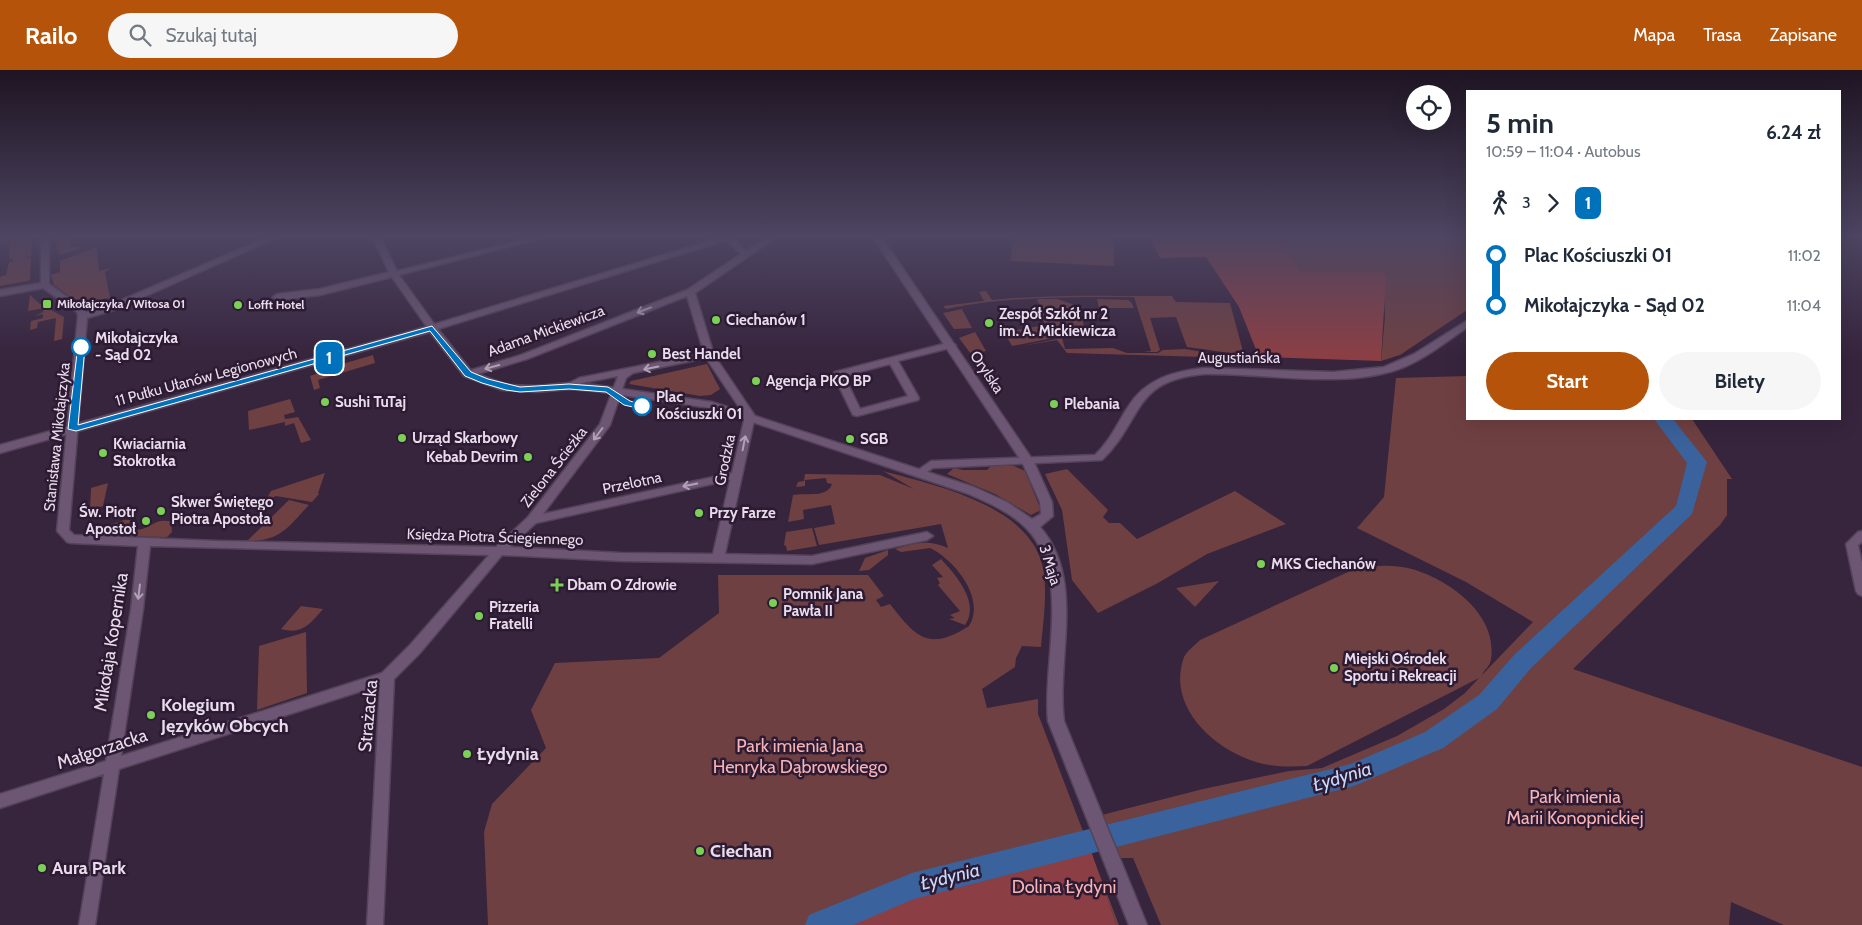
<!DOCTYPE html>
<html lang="pl">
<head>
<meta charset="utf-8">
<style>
	:root { --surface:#fff; --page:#f6f6f7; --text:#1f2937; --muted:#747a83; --accent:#b45309 }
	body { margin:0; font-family:Cabin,sans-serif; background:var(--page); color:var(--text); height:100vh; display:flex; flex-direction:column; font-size:19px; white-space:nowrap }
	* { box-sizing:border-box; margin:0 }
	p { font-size:16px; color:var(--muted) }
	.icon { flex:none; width:28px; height:28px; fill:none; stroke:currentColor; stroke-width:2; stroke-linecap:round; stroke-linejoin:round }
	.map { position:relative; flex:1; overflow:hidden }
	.side { position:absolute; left:1466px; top:20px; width:375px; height:330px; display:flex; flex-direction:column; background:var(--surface); border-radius:0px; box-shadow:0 5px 20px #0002 }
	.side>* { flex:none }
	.badge { padding:0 10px; border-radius:8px; font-size:18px; line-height:32px }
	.fabs { position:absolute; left:1406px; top:15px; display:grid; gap:10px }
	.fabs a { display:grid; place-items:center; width:45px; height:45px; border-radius:50%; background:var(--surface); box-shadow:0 5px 20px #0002; font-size:25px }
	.map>.badge { position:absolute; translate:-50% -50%; box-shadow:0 0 0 2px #fff }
	.legs { display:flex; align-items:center; gap:8px; height:55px; padding:0 20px; font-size:16px }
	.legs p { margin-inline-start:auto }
	.headline { display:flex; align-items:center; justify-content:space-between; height:85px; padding:0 20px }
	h1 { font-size:28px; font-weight:700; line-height:38px }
	.primary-button { display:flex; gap:10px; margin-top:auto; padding:10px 20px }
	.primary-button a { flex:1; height:58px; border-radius:30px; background:var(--accent); color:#fff; font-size:20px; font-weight:700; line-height:58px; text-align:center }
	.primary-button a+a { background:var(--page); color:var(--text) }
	ul { padding:0 20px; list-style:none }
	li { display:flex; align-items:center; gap:18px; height:50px; font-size:19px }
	li i { display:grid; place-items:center; width:8px; height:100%; margin:0 6px; background:currentColor }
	li i::after { content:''; width:12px; height:12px; margin:-6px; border:4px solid; border-radius:50%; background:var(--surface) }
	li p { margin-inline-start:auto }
	li:first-child i { background:linear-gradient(#0000 50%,currentColor 0) }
	li:last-child i { background:linear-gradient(currentColor 50%,#0000 0) }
	header { display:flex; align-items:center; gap:30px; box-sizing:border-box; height:70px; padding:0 25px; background:var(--accent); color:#fff }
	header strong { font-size:24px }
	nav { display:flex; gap:28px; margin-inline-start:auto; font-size:18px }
	.search { width:350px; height:45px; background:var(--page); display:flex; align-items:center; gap:12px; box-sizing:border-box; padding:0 18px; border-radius:28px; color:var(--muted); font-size:19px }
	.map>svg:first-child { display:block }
	.green { fill:#6f4042 }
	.forest { fill:#8b3f44 }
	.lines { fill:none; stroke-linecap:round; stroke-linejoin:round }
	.river { fill:#3a629c; fill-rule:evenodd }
	.street-casing { stroke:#534258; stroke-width:3 }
	.secondary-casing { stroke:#534258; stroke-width:3 }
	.street { fill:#6c5673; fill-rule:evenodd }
	.secondary { fill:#6c5673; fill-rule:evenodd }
	.oneway { stroke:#b1a0b6 }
	.line-1 { fill:#0072bc; stroke:#fff }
	.poi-dot { fill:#7ad156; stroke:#2d1a33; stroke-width:2 }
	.stop-1-dot { fill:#fff; stroke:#0072bc; stroke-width:2.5 }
	.labels { text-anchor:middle; stroke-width:5; stroke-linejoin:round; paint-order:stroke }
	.far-poi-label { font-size:12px; font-weight:bold; fill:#e9dded; stroke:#2d1a33; text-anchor:start }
	.poi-label { font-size:15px; font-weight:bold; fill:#e9dded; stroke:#2d1a33; text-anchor:start }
	.street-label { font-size:15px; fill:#e9dded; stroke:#2d1a33 }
	.stop-label { font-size:15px; font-weight:bold; fill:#e9dded; stroke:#2d1a33; text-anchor:start }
	.near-street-label { font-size:18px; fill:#e9dded; stroke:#2d1a33 }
	.near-poi-label { font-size:18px; font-weight:bold; fill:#e9dded; stroke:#2d1a33; text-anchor:start }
	.near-park-label { font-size:18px; fill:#f8b3b4; stroke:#2d1a33 }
	.near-water-label { font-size:19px; font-style:italic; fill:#c4dbfe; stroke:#2d1a33 }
</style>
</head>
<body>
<header>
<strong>Railo</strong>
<div class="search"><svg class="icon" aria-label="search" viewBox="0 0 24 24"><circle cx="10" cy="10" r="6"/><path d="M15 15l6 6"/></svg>Szukaj tutaj</div>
<nav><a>Mapa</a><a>Trasa</a><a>Zapisane</a></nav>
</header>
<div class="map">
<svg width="1862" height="855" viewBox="0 0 1862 855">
	<rect width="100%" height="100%" fill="#37243d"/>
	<g class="green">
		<polygon points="0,166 32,166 31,186 18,189 31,187 30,209 28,211 0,216 0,207 6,205 9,192 13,191 12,189 9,189 10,170 0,172"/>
		<polygon points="56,166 71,166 71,177 78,176 79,179 60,185 57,180"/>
		<polygon points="1012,166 1077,169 1077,166 1114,166 1114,196 1011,191"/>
		<polygon points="1280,166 1467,166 1467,240 1400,285 1381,291 1385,247 1383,202 1300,202"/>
		<path d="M97,177L99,201L111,198L105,202L110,228L102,229L103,237C88,244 66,223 54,215L51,205L60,202V191Z"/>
		<path d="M986,221L992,230C1052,224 1112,226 1172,226L1176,232L1230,233L1244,285L1187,277L1176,247L1150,248L1160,280L1157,282H1143L1151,281L1134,227C1070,227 1008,226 946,239L943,236L984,231L979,222Z"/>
		<polygon points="30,225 40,234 64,247 62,269 54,271 56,248 38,252 37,258 30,260 31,251 43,248 43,244 35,246 43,242 44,238 28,241"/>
		<polygon points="1038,229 1057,229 1084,238 1043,239 1037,231"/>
		<polygon points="1097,229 1128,230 1131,232 1134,238 1099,238"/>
		<polygon points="962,239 972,258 954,259 943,243"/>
		<polygon points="1042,240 1081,241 1085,262 1064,262 1064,266 1012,276 1004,262 1046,255 1037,241"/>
		<polygon points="975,262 986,281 971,284 959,268"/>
		<polygon points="1062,268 1065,279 1113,278 1127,283 1158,283 1163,280 1185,279 1240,288 1067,283 1057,270 1021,276"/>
		<polygon points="373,285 375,293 318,310 320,318 314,320 310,306 319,303 318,301"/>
		<polygon points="707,294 720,319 711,325 700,326 629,314 631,311"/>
		<path d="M1467,306L1468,349H1692L1732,409H1727V445L1720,455L1573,599L1862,697V855H1784L1731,832L1729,855H1161L1133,788H1111L1094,747L1203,719L1289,701L1322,698L1397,666L1444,639L1465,623L1479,608L1307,696C1287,697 1268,697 1250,690C1209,675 1167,634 1184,587C1187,581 1195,575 1200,570L1359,497C1376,496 1394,494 1412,499C1450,510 1498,545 1491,589C1491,595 1484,600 1482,605L1533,552L1466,512L1357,458L1384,427L1396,308Z"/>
		<polygon points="290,329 295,342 284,345 285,349 298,347 311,370 301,373 294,353 285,356 285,352 249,360 248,341"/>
		<polygon points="991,396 1014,396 1025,401 1041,440 1031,445 995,424 947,404 954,398 963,400 987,400"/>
		<polygon points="1067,399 1108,440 1103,447 1109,453 1120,453 1137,469 1235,421 1286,454 1207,484 1158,513 1098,543 1072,510 1062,440 1045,404"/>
		<path d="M883,401C937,416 1036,436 1044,504C1047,528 1043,554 1041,577L1022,576L1016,588L1015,597L982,619L987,638L1038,629V644L1119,855H488L484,762L492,734L546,678L531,640L555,593L659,588L719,543L718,505H868L884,526L876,530L881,537L890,534C916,567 928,582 969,556C986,529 955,490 930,478L901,482L895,479C916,473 927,469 948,478L941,454L819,475L814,458L835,454L831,435L803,440L804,449L788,452L793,425C805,422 827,429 832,414L827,413L826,408L805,410V416L796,417L798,412L804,411L805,404L880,405L914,419Z"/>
		<polygon points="325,403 318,423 319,424 312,432 276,426 266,430 271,421"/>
		<polygon points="108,413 103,436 90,441 91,418"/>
		<path d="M289,430L309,435C287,458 281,471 247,471Z"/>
		<path d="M124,450H130L129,457C140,464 147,456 157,452C161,450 167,451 171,451L172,462L167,467L102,466L96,463L103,457Z"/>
		<polygon points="812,458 817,476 787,481 786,476 784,475 786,462"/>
		<polygon points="888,480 888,485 869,500 859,501 865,488"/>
		<path d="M941,489C955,504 981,533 965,555L949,549L955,548L950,545L960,541L938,515L940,513L937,508L943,507L932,495Z"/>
		<polygon points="1219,511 1195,537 1176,518"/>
		<path d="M301,536L323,539C310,554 302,565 281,559Z"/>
		<polygon points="306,562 307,623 257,640 259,576"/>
	</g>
	<g class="forest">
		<polygon points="1149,166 1280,166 1300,202 1383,202 1386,205 1381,291 1259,287 1239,237 1206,187 1160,188"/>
		<polygon points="1088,772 1116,855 819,855 912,816"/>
	</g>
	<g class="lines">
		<polygon class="river" points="1654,349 1673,349 1707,392 1692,444 1531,598 1497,639 1443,678 1354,716 914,829 853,855 805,855 809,845 912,803 1351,694 1425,662 1479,625 1515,584 1676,436 1687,393"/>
		<defs>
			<g id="street">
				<path d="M41,166H49V214L84,239L86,242L108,236L270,166H281L114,240L87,248L69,460L74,465L217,471L496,477L528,447L600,354L618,306L582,313L569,319L565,318L564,316L579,308L704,283L687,226L527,289L468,307L463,304L465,302L521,285L687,220L741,184L726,170V166H732L746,181L769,166H778L695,223L714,285L755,346L725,484L812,486L927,462L933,466L927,470L812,494L621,491L502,485L420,583L394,609L383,855H367L380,615L119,699L95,855H79L104,704L0,738V724L106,691L131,539L138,476L71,473L67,472L57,461L78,246L77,242L43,218L0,226V220L41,213ZM706,288L745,346L732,403L543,444L610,355L626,308L633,303ZM730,410L713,484L621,483L510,477L536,453ZM150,476L489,485L410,575L382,603L121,686L143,539Z"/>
				<polygon points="372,166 380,166 397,201 538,166 551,166 399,205 437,258 432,261 429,260 392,207 320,225 277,230 273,227 277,224 320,219 389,202"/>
				<path d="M1468,250V257C1445,272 1424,290 1399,299C1343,319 1265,303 1205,304C1131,310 1144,350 1102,390L933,398L919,407L914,403L931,391L1095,385C1110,371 1117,354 1128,337C1145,309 1174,301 1205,298L1333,302L1384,297L1414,284Z"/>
				<path d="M951,272L956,275L954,277L898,291L919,328L918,330L857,346L853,345L833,304L835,302ZM890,294L908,326L860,339L844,306Z"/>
				<polygon points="1862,461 1862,472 1858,475 1862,493 1862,526 1858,524 1856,521 1846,474 1858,462"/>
			</g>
			<path id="secondary" d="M726,166H740L438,259L472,302L507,315L536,316L569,313L595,315L712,332L974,417L1007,432L1032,449L1041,444L1040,432L1022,392L872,166H881L1034,392L1052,432L1053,446L1040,457C1086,509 1056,589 1064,651L1147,855H1129L1048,651C1042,593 1072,506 1027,459C1011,442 987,432 966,423L710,338L595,321L569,319L536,322L502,320L464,306L430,262L0,383V375L402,264Z"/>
		</defs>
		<use href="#street" class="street-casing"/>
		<use href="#secondary" class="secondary-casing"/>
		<use href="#street" class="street"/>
		<use href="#secondary" class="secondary"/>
	</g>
	<defs><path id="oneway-shaft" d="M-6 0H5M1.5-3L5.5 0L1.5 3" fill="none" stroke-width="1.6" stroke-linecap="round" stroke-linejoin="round" transform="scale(1.25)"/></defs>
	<g class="oneway">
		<use href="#oneway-shaft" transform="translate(644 240) rotate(159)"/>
		<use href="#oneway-shaft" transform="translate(492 297) rotate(165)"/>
		<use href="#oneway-shaft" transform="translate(651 298) rotate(168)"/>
		<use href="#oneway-shaft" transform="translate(598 364) rotate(127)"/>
		<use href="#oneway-shaft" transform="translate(744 373) rotate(-79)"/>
		<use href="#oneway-shaft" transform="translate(690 415) rotate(168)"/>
		<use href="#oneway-shaft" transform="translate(139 522) rotate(97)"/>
	</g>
	<linearGradient id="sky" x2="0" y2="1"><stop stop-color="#1e1422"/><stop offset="0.58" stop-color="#4d4562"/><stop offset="1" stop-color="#4d4562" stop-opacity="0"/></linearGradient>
	<rect width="1862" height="286" fill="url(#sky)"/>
	<polygon class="line-1" points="432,256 471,302 488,309 520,317 569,314 608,317 630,331 647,336 642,339 624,335 606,322 569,319 520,322 506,320 482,313 465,306 430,261 76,361 68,359 78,275 85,277 78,355"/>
	<g class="poi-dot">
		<rect x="42" y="229" width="10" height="10" rx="2.5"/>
		<circle cx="238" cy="235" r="5"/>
		<circle cx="716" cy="250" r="5"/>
		<circle cx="989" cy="253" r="5"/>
		<circle cx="652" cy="284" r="5"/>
		<circle cx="756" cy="311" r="5"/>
		<circle cx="325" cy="332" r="5"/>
		<circle cx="1054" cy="334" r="5"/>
		<circle cx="402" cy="368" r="5"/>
		<circle cx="850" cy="369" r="5"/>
		<circle cx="103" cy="383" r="5"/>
		<circle cx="528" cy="387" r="5"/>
		<circle cx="161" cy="441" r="5"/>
		<circle cx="699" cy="443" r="5"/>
		<circle cx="146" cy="451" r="5"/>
		<circle cx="1261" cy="494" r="5"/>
		<path d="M554.5 507.5h5v5h5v5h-5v5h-5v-5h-5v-5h5z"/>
		<circle cx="773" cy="533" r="5"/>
		<circle cx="479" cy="546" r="5"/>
		<circle cx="1334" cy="598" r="5"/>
		<circle cx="151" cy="645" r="5"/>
		<circle cx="467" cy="684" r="5"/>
		<circle cx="700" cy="781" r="5"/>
		<circle cx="42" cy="798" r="5"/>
	</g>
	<g class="stop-1-dot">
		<circle cx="81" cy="277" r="9"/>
		<circle cx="642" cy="336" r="9"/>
	</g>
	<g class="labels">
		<g class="far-poi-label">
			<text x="57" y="238">Mikołajczyka / Witosa 01</text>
			<text x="248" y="239">Lofft Hotel</text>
		</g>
		<g class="poi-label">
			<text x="999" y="249">Zespół Szkół nr 2<tspan x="999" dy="17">im. A. Mickiewicza</tspan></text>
			<text x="726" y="255">Ciechanów 1</text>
			<text x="662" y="289">Best Handel</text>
			<text x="766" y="316">Agencja PKO BP</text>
			<text x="335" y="337">Sushi TuTaj</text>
			<text x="1064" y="339">Plebania</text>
			<text x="412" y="373">Urząd Skarbowy</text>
			<text x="860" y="374">SGB</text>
			<text x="113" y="379">Kwiaciarnia<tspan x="113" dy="17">Stokrotka</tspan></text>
			<text x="518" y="392" text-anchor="end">Kebab Devrim</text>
			<text x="171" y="437">Skwer Świętego<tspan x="171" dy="17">Piotra Apostoła</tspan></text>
			<text x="136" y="447" text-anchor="end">Św. Piotr<tspan x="136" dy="17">Apostoł</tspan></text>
			<text x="709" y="448">Przy Farze</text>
			<text x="1271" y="499">MKS Ciechanów</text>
			<text x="567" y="520">Dbam O Zdrowie</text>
			<text x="783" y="529">Pomnik Jana<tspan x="783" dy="17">Pawła II</tspan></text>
			<text x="489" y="542">Pizzeria<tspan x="489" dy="17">Fratelli</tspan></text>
			<text x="1344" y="594">Miejski Ośrodek<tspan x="1344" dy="17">Sportu i Rekreacji</tspan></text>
		</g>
		<g class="street-label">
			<text transform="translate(546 261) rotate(-20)" y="5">Adama Mickiewicza</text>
			<text x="1239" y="293">Augustiańska</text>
			<text transform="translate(987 302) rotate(56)" y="5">Orylska</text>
			<text transform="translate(206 307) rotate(-15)" y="5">11 Pułku Ułanów Legionowych</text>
			<text transform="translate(57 367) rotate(-84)" y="5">Stanisława Mikołajczyka</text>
			<text transform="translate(725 390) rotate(-78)" y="5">Grodzka</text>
			<text transform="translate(554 397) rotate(-52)" y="5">Zielona Ścieżka</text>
			<text transform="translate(632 413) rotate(-12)" y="5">Przelotna</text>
			<text transform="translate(495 467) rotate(2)" y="5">Księdza Piotra Ściegiennego</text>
			<text transform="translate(1050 495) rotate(73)" y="5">3 Maja</text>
		</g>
		<g class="stop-label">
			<text x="95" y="273">Mikołajczyka<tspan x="95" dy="17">- Sąd 02</tspan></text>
			<text x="656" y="332">Plac<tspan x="656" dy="17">Kościuszki 01</tspan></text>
		</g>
		<g class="near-street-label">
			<text transform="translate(111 572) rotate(-81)" y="6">Mikołaja Kopernika</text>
			<text transform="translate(368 646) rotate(-85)" y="6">Strażacka</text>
			<text transform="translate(102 679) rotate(-18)" y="6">Małgorzacka</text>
		</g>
		<g class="near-poi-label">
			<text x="161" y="641">Kolegium<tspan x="161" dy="21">Języków Obcych</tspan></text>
			<text x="477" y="690">Łydynia</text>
			<text x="710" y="787">Ciechan</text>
			<text x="52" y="804">Aura Park</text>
		</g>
		<g class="near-park-label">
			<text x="800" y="682">Park imienia Jana<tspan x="800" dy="21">Henryka Dąbrowskiego</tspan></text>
			<text x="1575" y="733">Park imienia<tspan x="1575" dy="21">Marii Konopnickiej</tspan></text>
			<text x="1064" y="823">Dolina Łydyni</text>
		</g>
		<g class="near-water-label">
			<text transform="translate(1342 706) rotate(-17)" y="7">Łydynia</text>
			<text transform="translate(950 806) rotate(-14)" y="7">Łydynia</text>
		</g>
	</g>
</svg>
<div class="fabs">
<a><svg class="icon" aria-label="locate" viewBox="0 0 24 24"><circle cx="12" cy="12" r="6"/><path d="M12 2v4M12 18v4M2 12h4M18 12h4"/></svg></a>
</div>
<b class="badge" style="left:329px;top:288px;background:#0072bc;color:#fff">1</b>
<section class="side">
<div class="headline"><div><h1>5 min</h1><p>10:59 – 11:04 · Autobus</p></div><b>6.24 zł</b></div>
<div class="legs"><svg class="icon" aria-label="walk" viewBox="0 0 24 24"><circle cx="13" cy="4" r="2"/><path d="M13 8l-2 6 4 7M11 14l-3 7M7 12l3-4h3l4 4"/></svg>3<svg class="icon" aria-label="forward" viewBox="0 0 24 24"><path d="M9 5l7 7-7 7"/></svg><b class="badge" style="background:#0072bc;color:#fff">1</b></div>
<ul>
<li><i style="color:#0072bc"></i><b>Plac Kościuszki 01</b><p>11:02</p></li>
<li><i style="color:#0072bc"></i><b>Mikołajczyka - Sąd 02</b><p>11:04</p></li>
</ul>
<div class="primary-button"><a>Start</a><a>Bilety</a></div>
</section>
</div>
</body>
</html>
